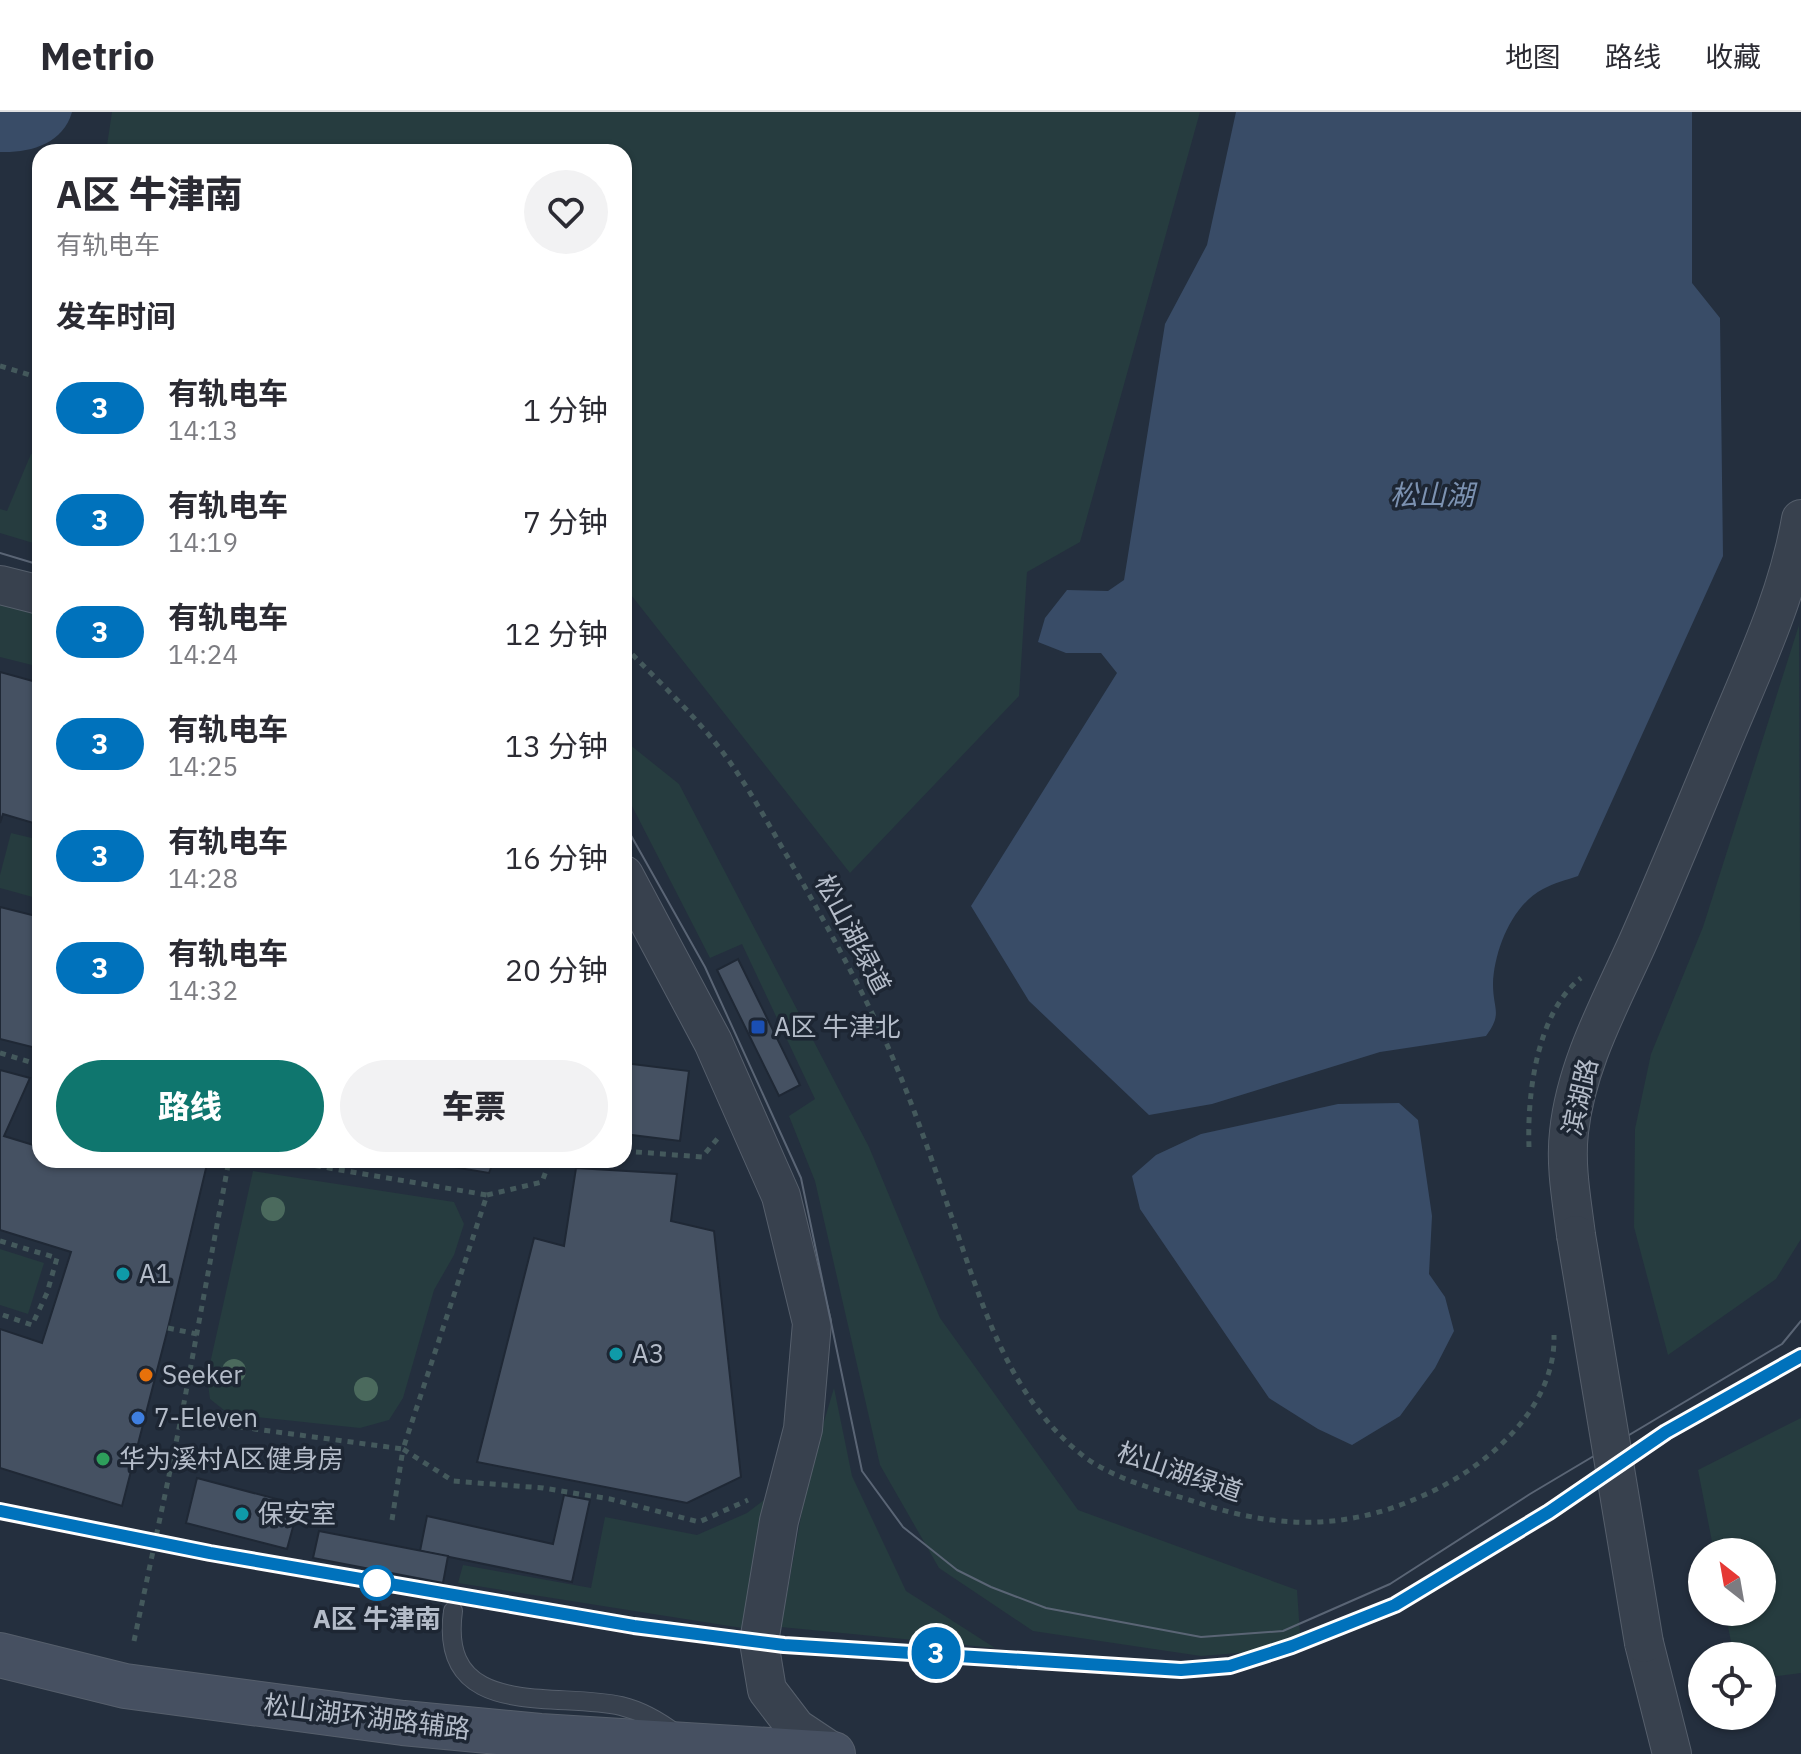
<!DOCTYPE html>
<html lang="zh">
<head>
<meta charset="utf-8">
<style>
	:root { --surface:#fff; --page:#f2f2f3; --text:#2b2b33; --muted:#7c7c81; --line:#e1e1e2; --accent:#0f766e }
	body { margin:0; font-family:"IBM Plex Sans","Noto Sans SC",sans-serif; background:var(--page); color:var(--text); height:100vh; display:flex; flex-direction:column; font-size:30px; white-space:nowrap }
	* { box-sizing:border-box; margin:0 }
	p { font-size:26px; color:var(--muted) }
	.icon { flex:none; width:44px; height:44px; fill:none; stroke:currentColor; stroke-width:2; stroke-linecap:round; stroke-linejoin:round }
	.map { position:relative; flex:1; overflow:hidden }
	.sheet { position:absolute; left:32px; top:32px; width:600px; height:1024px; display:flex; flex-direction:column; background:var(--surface); border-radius:24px; box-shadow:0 2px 6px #0004 }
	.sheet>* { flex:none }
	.badge { padding:0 16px; border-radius:26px; font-size:28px; line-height:52px }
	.needle { width:52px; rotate:329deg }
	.tools { position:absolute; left:1688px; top:1426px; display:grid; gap:16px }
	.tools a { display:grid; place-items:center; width:88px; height:88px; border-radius:50%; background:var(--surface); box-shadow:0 2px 6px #0004; font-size:40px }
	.map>.badge { position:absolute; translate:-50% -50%; box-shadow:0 0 0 4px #fff }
	h2 { padding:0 24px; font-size:30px; line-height:72px }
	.round { display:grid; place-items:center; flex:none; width:84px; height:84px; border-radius:42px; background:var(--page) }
	.headline { display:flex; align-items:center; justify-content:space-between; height:136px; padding:0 24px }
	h1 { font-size:38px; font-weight:800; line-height:60px }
	.button { display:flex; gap:16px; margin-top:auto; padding:16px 24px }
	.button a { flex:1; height:92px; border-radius:48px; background:var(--accent); color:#fff; font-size:32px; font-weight:800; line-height:92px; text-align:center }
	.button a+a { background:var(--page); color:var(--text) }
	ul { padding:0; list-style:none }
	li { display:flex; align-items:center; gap:24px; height:112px; padding:0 24px }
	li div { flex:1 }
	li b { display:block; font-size:30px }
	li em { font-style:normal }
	li .badge { min-width:88px; font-weight:700; text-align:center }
	header { display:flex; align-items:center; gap:48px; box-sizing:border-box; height:112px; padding:0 40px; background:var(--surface); border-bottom:2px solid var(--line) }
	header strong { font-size:38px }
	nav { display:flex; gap:44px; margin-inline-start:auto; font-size:28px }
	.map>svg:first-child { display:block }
	.green { fill:#263c3f }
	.water { fill:#394c67 }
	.building { fill:#455162; stroke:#1f2835; stroke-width:2 }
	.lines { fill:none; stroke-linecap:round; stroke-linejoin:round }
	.service-casing { stroke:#565f6c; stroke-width:20 }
	.minor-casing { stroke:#565f6c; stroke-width:40 }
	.secondary-casing { stroke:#565f6c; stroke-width:46 }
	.path { stroke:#44595c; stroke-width:5; stroke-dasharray:6 6; stroke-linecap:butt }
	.service { stroke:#38414e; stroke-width:18 }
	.minor { stroke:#38414e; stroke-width:38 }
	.secondary { stroke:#465061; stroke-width:44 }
	.tram { stroke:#5a6575; stroke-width:2 }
	.minor-bridge-casing { stroke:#565f6c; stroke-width:40; stroke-linecap:butt }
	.minor-bridge { stroke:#38414e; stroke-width:38 }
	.tree { fill:#4b6a5d }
	.line-casing { stroke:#fff; stroke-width:18 }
	.line { stroke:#0072bc; stroke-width:12 }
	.transit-dot { fill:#1a4fb4; stroke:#1d2633; stroke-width:3 }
	.culture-dot { fill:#0f9aa8; stroke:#1d2633; stroke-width:3 }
	.food-dot { fill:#e8710a; stroke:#1d2633; stroke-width:3 }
	.shop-dot { fill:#3f7fe0; stroke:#1d2633; stroke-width:3 }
	.leisure-dot { fill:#2e9e5b; stroke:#1d2633; stroke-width:3 }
	.stop-dot { fill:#fff; stroke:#0072bc; stroke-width:4 }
	.labels { text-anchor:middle; stroke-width:7; stroke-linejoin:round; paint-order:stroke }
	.street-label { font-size:26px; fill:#b4bcc9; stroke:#1d2633 }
	.poi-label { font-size:26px; fill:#b4bcc9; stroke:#1d2633; text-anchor:start }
	.stop-label { font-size:26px; font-weight:bold; fill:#b4bcc9; stroke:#1d2633 }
	.water-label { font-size:28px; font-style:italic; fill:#7c92b1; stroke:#1d2633 }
</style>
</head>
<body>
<header>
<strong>Metrio</strong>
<nav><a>地图</a><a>路线</a><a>收藏</a></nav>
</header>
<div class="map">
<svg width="1801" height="1642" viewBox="0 0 1801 1642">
	<rect width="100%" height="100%" fill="#242f3e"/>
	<g class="green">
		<polygon points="112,0 1200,0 1080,430 1027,460 1019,584 850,761 624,474 624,40 106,40"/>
		<polygon points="31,342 40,344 40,433 0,421 0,397 7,399"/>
		<polygon points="0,486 40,497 40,555 0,545"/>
		<polygon points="1799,513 1801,1127 1776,1167 1668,1243 1634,1115 1635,1017 1651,942 1703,815"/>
		<polygon points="624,628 679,672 869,1035 940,1206 1078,1398 1297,1478 1301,1536 1201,1544 1033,1519 939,1456 880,1353 815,1069 789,1004 815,987 742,832 710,846 631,692 624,686"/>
		<polygon points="11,721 40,728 40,787 0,776 0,763"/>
		<polygon points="253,1059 454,1090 464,1112 454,1143 434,1178 403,1286 389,1308 360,1316 229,1302 210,1287 207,1265"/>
		<polygon points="0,1137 44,1151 28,1202 0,1193"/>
		<polygon points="834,1276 852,1364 906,1479 995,1536 781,1515 809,1360"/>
		<polygon points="1801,1306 1801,1561 1762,1566 1762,1544 1734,1544 1725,1500 1762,1500 1762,1440 1714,1440 1698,1358"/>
		<polygon points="772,1382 742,1516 458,1471 463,1453 591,1476 605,1405 697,1423 747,1401"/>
	</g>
	<g class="water">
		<path d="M0,0H72C63,32 30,41 0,40Z"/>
		<path d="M1236,0H1692V171L1720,206L1723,444L1578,764C1566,768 1554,771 1543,777C1512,793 1494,839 1493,872C1493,898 1503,901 1486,924L1380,940L1212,992L1149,1003L1029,889L971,794L1117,561L1101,541H1066L1038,530L1045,506L1067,478L1108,479L1124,468L1165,212L1207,133Z"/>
		<polygon points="1399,991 1418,1008 1432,1104 1429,1162 1445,1185 1454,1219 1435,1256 1400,1304 1352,1333 1318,1317 1269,1286 1140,1097 1132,1064 1156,1043 1201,1022 1338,992"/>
	</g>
	<g class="building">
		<polygon points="0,560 40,571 40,713 3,702 0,711"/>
		<polygon points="0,795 40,805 40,937 0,927"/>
		<polygon points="738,847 800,973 779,984 717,858"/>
		<polygon points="624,951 689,959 680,1029 624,1022"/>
		<polygon points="0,958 30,966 4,1024 40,1035 40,1048 208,1048 168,1216 122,1394 0,1356 0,1217 42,1231 71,1140 0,1118"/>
		<polygon points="411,1048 494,1048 489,1061"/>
		<polygon points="576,1056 677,1062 671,1109 714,1119 741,1365 687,1391 477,1350 534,1126 564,1134"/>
		<polygon points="197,1366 299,1393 287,1437 186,1411"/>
		<polygon points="564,1383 590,1388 572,1470 420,1439 427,1404 553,1432"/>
		<polygon points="319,1419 448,1444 443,1471 313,1446"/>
	</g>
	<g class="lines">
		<defs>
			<path id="service" d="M453,1499C438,1609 554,1579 621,1594C642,1599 659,1609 676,1622"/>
			<g id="minor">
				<polyline points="0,473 40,483"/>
				<polyline points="624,763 713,930 781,1084 812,1211 803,1317 779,1409 759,1530 767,1578 796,1616 835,1642"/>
				<path d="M1576,1123C1572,1090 1565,1054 1569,1020C1576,953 1610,892 1637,832C1668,762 1697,690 1727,619C1756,550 1788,482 1801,407"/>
				<polyline points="1644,1531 1672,1642"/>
			</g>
			<polyline id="secondary" points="0,1543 125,1574 403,1611 540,1624 833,1642"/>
		</defs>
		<use href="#service" class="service-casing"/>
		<use href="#minor" class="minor-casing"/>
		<use href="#secondary" class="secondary-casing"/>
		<g class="path">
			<polyline points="0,254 40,266"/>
			<path d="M624,534C659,570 697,605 727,646C748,675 765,706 783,737C815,792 846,848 874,905C905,968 928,1037 951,1103C982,1191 1008,1287 1086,1346C1118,1369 1162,1379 1199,1391C1284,1419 1354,1418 1435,1378C1493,1349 1556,1293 1554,1223"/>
			<polyline points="0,941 40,953"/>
			<path d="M1529,1035C1527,982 1537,900 1581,866"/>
			<polyline points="624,1039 702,1045 718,1026"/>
			<polyline points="487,1083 542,1070 550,1048"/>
			<polyline points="0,1129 57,1146 47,1181 32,1213 0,1202"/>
			<polyline points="168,1216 197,1222"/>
			<polyline points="181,1307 403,1337 487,1083 282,1048"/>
			<polyline points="392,1408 403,1337 453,1369 543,1376 610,1387 699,1410 748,1388"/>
			<polyline points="134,1529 181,1307 229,1048"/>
		</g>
		<use href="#service" class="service"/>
		<use href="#minor" class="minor"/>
		<use href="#secondary" class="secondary"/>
		<g class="tram">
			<polyline points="0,441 40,453"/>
			<polyline points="624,711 705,855 801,1066 862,1359 903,1415 957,1458 991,1475 1046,1496 1201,1525 1283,1519 1390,1472 1530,1382 1782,1232 1801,1209"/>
			<polyline points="0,1399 154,1430 634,1514 784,1533 1181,1558 1230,1554 1292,1534 1395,1493 1549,1400 1666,1320 1801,1244"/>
		</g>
		<defs>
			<polyline id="minor-bridge" points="1576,1123 1644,1531"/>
		</defs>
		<use href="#minor-bridge" class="minor-bridge-casing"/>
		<use href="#minor-bridge" class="minor-bridge"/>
	</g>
	<g class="tree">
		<circle cx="273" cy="1097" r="12"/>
		<circle cx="234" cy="1259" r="12"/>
		<circle cx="366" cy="1277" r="12"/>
	</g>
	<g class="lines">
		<defs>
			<polyline id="line" points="0,1399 210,1441 634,1514 784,1533 1181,1558 1230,1554 1292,1534 1395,1493 1549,1400 1666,1320 1801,1244"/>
		</defs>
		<use href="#line" class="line-casing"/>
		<use href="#line" class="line"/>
	</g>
	<rect class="transit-dot" x="750" y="907" width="16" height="16" rx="4"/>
	<g class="culture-dot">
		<circle cx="123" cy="1162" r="8"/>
		<circle cx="616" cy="1242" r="8"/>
		<circle cx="242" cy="1402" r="8"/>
	</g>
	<circle class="food-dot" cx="146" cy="1263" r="8"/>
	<circle class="shop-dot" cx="138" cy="1306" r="8"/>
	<circle class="leisure-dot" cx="103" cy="1347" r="8"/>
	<circle class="stop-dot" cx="377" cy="1471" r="16"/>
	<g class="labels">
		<g class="street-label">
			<text transform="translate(853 822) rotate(62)" y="9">松山湖绿道</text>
			<text transform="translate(1580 985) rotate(-77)" y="9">滨湖路</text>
			<text transform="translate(1180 1360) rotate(19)" y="9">松山湖绿道</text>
			<text transform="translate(367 1605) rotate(7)" y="9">松山湖环湖路辅路</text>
		</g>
		<g class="poi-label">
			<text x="774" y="924">A区 牛津北</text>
			<text x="139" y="1171">A1</text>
			<text x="632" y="1251">A3</text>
			<text x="162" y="1272">Seeker</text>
			<text x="154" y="1315">7-Eleven</text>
			<text x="119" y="1356">华为溪村A区健身房</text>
			<text x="258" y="1411">保安室</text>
		</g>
		<g class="stop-label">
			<text x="377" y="1516">A区 牛津南</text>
		</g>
		<g class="water-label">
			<text x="1432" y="393">松山湖</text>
		</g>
	</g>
</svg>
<div class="tools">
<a><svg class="needle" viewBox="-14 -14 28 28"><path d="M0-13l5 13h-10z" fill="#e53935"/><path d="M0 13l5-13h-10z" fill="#7c7c81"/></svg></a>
<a><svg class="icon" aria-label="locate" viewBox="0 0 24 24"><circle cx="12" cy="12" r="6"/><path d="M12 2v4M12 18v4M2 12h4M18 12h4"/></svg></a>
</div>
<b class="badge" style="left:936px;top:1541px;background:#0072bc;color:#fff">3</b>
<section class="sheet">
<div class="headline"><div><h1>A区 牛津南</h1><p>有轨电车</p></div><a class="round"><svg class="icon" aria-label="heart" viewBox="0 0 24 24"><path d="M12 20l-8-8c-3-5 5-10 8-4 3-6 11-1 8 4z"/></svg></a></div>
<h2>发车时间</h2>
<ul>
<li><span class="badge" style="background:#0072bc;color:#fff">3</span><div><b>有轨电车</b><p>14:13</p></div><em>1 分钟</em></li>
<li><span class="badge" style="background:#0072bc;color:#fff">3</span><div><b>有轨电车</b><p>14:19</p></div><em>7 分钟</em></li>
<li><span class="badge" style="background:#0072bc;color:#fff">3</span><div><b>有轨电车</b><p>14:24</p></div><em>12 分钟</em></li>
<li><span class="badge" style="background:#0072bc;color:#fff">3</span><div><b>有轨电车</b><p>14:25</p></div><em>13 分钟</em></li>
<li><span class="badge" style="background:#0072bc;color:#fff">3</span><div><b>有轨电车</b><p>14:28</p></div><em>16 分钟</em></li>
<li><span class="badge" style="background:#0072bc;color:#fff">3</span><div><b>有轨电车</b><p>14:32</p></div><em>20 分钟</em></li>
</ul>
<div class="button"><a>路线</a><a>车票</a></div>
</section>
</div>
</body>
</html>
